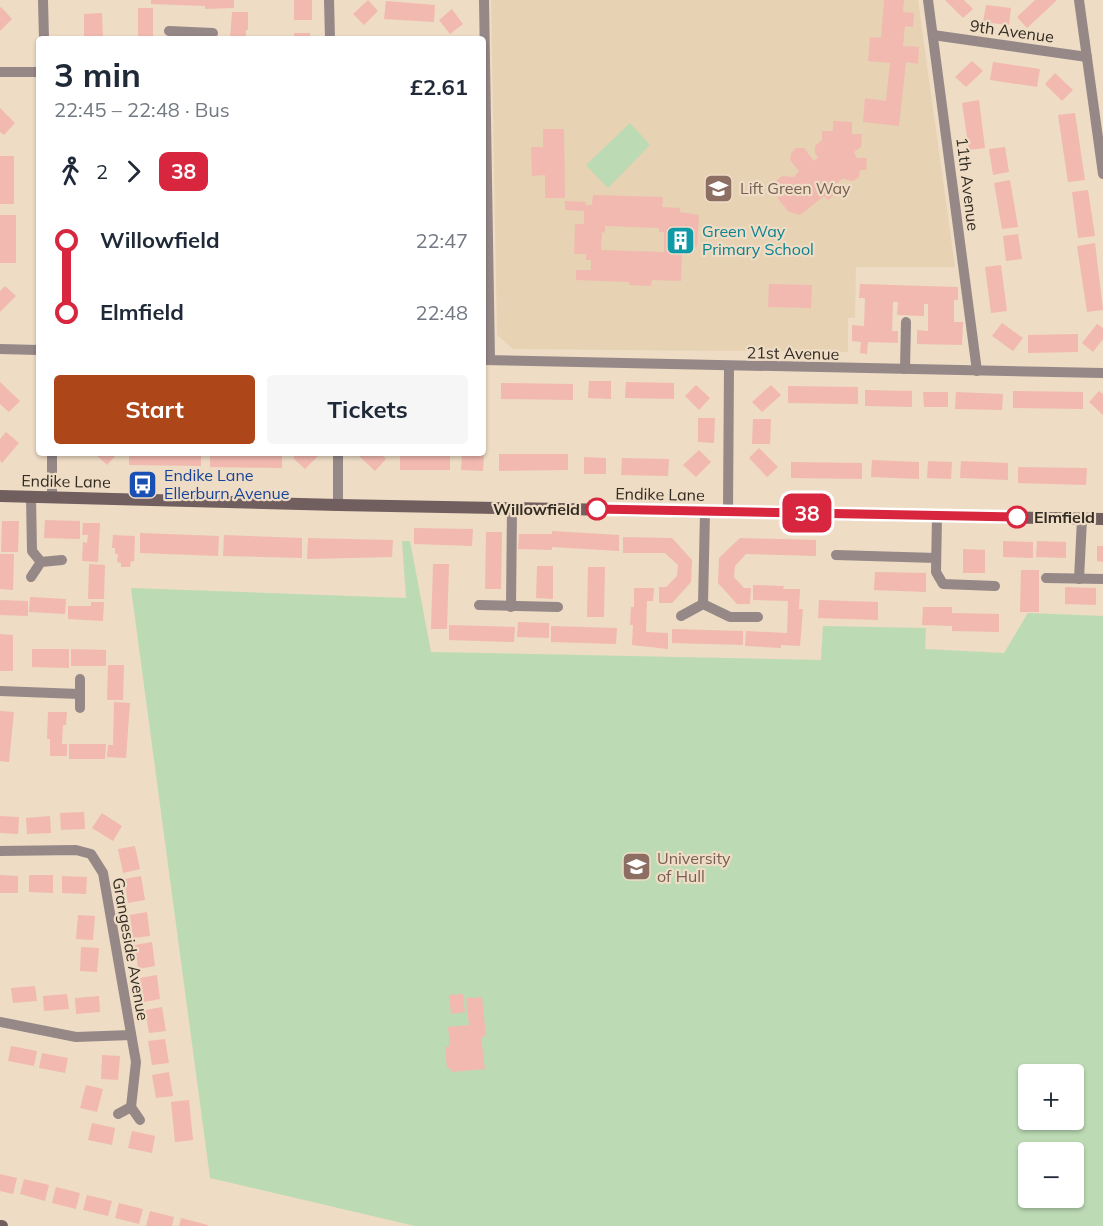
<!DOCTYPE html>
<html lang="en">
<head>
<meta charset="utf-8">
<style>
	:root { --surface:#fff; --page:#f6f6f7; --text:#1f2937; --muted:#747a83; --accent:#ad471a }
	body { margin:0; font-family:Mulish,sans-serif; background:var(--page); color:var(--text); height:100vh; display:flex; flex-direction:column; font-size:22px; white-space:nowrap }
	* { box-sizing:border-box; margin:0 }
	p { font-size:20px; color:var(--muted) }
	.icon { flex:none; width:33px; height:33px; fill:none; stroke:currentColor; stroke-width:2; stroke-linecap:round; stroke-linejoin:round }
	.map { position:relative; flex:1; overflow:hidden }
	.side { position:absolute; left:36px; top:36px; width:450px; height:420px; display:flex; flex-direction:column; background:var(--surface); border-radius:6px; box-shadow:0 2px 4px #0004 }
	.side>* { flex:none }
	.badge { padding:0 12px; border-radius:9px; font-size:21px; line-height:39px }
	.controls { position:absolute; left:1018px; top:1064px; display:grid; gap:12px }
	.controls a { display:grid; place-items:center; width:66px; height:66px; border-radius:6px; background:var(--surface); box-shadow:0 2px 4px #0004; font-size:30px }
	.map>.badge { position:absolute; translate:-50% -50%; box-shadow:0 0 0 3px #fff }
	.legs { display:flex; align-items:center; gap:9px; height:66px; padding:0 18px; font-size:20px }
	.legs p { margin-inline-start:auto }
	.overview { display:flex; align-items:center; justify-content:space-between; height:102px; padding:0 18px }
	h1 { font-size:33px; font-weight:700; line-height:45px }
	.primary-button { display:flex; gap:12px; margin-top:auto; padding:12px 18px }
	.primary-button a { flex:1; height:69px; border-radius:6px; background:var(--accent); color:#fff; font-size:24px; font-weight:700; line-height:69px; text-align:center }
	.primary-button a+a { background:var(--page); color:var(--text) }
	ul { padding:0 18px; list-style:none }
	li { display:flex; align-items:center; gap:21px; height:72px; font-size:22px }
	li i { display:grid; place-items:center; width:9px; height:100%; margin:0 8px; background:currentColor }
	li i::after { content:''; width:15px; height:15px; margin:-8px; border:4px solid; border-radius:50%; background:var(--surface) }
	li p { margin-inline-start:auto }
	li:first-child i { background:linear-gradient(#0000 50%,currentColor 0) }
	li:last-child i { background:linear-gradient(currentColor 50%,#0000 0) }
	.map>svg:first-child { display:block }
	.built { fill:#e7d2b4 }
	.green { fill:#bcdbb4; fill-rule:evenodd }
	.building { fill:#f1b9b0; fill-rule:evenodd }
	.lines { fill:none; stroke-linecap:round; stroke-linejoin:round }
	.street { stroke:#958887; stroke-width:10 }
	.secondary { stroke:#715e5e; stroke-width:12 }
	.line-1-casing { stroke:#fff; stroke-width:14 }
	.line-1 { stroke:#d7263d; stroke-width:9 }
	.stop-1-dot { fill:#fff; stroke:#d7263d; stroke-width:3 }
	.labels { text-anchor:middle; stroke-width:4.5; stroke-linejoin:round; paint-order:stroke }
	.street-label { font-size:16px; fill:#322b22; stroke:#eedcc5 }
	.education-label { font-size:16px; fill:#785e54; stroke:#eedcc5; text-anchor:start }
	.culture-label { font-size:16px; fill:#0d838f; stroke:#eedcc5; text-anchor:start }
	.transit-label { font-size:16px; fill:#164399; stroke:#eedcc5; text-anchor:start }
	.stop-label { font-size:16px; font-weight:bold; fill:#322b22; stroke:#eedcc5; text-anchor:end }
</style>
</head>
<body>
<div class="map">
<svg width="1103" height="1226" viewBox="0 0 1103 1226">
	<rect width="100%" height="100%" fill="#eedcc5"/>
	<polygon class="built" points="491,0 918,0 955,267 856,267 855,318 848,318 848,352 513,349 497,335"/>
	<g class="green">
		<polygon points="630,123 650,145 608,188 586,165"/>
		<path d="M402,541H410L431,652L821,660L823,626L926,628L925,649L1004,653L1028,613L1103,616V1226H415L210,1178L131,588L406,598ZM1029,1074H1074V1119H1029ZM1029,1152H1074V1197H1029Z"/>
	</g>
	<g class="building">
		<polygon points="151,0 234,0 234,8 205,9 205,6 151,4"/>
		<rect x="294" y="0" width="18" height="20"/>
		<polygon points="368,0 378,11 364,25 353,14"/>
		<polygon points="884,0 904,0 903,12 914,13 913,27 905,26 903,46 919,47 918,64 906,62 899,126 863,122 865,98 886,101 890,63 868,61 870,37 881,38"/>
		<polygon points="945,0 964,0 973,9 963,18"/>
		<polygon points="1035,0 1057,0 1027,28 1017,17"/>
		<polygon points="386,1 435,5 434,22 384,19"/>
		<polygon points="986,5 1011,8 1009,25 983,22"/>
		<polygon points="1,7 12,19 0,31 0,8"/>
		<polygon points="138,8 153,8 153,36 151,36 151,39 135,39 135,36 138,36"/>
		<polygon points="452,9 463,24 450,34 439,20"/>
		<polygon points="232,12 248,12 248,30 246,30 246,39 230,39"/>
		<polygon points="102,13 103,39 84,39 84,14"/>
		<rect x="294" y="33" width="16" height="6"/>
		<polygon points="972,61 983,71 966,87 955,77"/>
		<polygon points="993,62 1040,69 1037,87 990,80"/>
		<polygon points="1055,73 1073,90 1062,101 1045,84"/>
		<polygon points="979,100 985,148 969,150 962,103"/>
		<polygon points="0,108 15,123 4,135 0,132"/>
		<polygon points="1075,113 1085,180 1068,182 1058,115"/>
		<polygon points="833,121 852,122 852,134 862,134 861,147 854,152 857,158 867,158 866,170 860,170 859,177 853,181 846,180 844,178 837,183 841,189 828,200 824,196 800,215 789,212 778,199 779,192 775,188 776,181 782,176 794,177 799,171 790,160 791,153 796,148 804,148 814,161 818,157 815,153 815,146 822,140 822,131 833,131"/>
		<polygon points="543,129 564,129 565,198 545,198 545,175 532,176 531,147 543,147"/>
		<polygon points="1005,147 1009,172 993,175 989,149"/>
		<rect x="0" y="156" width="14" height="48"/>
		<polygon points="1010,180 1018,227 1002,229 994,183"/>
		<polygon points="1088,190 1095,236 1078,238 1072,192"/>
		<path d="M593,195L663,197L662,207L680,208V212L699,215L697,247H691V254H682L681,281L652,280L651,286L629,285V282L576,280V270H591V260H586V254H574L575,224H584V211L565,210V201L586,202V205H592ZM605,226L659,228V232H664V252L601,250L602,232L605,233Z"/>
		<rect x="0" y="215" width="16" height="48"/>
		<polygon points="1018,234 1022,259 1006,261 1003,236"/>
		<polygon points="1095,243 1103,310 1087,312 1077,246"/>
		<polygon points="1001,265 1007,311 991,313 985,267"/>
		<polygon points="769,284 812,285 811,308 768,307"/>
		<polygon points="860,284 958,287 958,300 954,300 954,322 963,322 962,345 917,344 917,330 928,331 928,304 924,304 924,316 897,315 898,302 893,302 892,331 898,331 898,343 868,342 867,354 860,353 861,342 852,341 852,325 864,326 865,298 859,298"/>
		<polygon points="5,286 16,296 0,312 0,291"/>
		<polygon points="1002,323 1023,338 1013,351 992,336"/>
		<polygon points="1097,324 1103,328 1103,339 1093,352 1082,343"/>
		<polygon points="1078,334 1078,352 1028,353 1028,335"/>
		<polygon points="589,381 611,381 611,399 588,398"/>
		<polygon points="0,382 20,401 9,412 0,404"/>
		<polygon points="626,382 674,383 674,399 625,398"/>
		<polygon points="501,383 573,384 573,400 501,399"/>
		<polygon points="696,385 710,398 699,410 685,396"/>
		<polygon points="771,385 781,395 762,412 752,402"/>
		<polygon points="788,386 858,387 858,404 788,403"/>
		<polygon points="865,390 912,391 912,407 865,406"/>
		<polygon points="1013,391 1083,392 1083,409 1013,408"/>
		<polygon points="1099,391 1103,394 1103,415 1089,402"/>
		<polygon points="923,392 948,392 948,407 924,407"/>
		<polygon points="956,392 1003,394 1002,410 955,409"/>
		<polygon points="698,418 715,418 714,443 698,442"/>
		<polygon points="753,419 771,419 770,444 752,444"/>
		<polygon points="6,432 19,443 2,463 0,461 0,439"/>
		<polygon points="759,448 778,467 767,477 749,458"/>
		<polygon points="699,450 711,462 696,477 683,465"/>
		<polygon points="94,453 118,453 107,465"/>
		<polygon points="129,453 201,453 201,466 129,465"/>
		<polygon points="210,453 282,453 282,468 210,467"/>
		<polygon points="297,453 317,453 319,455 305,469 293,458"/>
		<polygon points="363,453 380,453 386,459 375,471 359,456"/>
		<rect x="400" y="453" width="50" height="17"/>
		<polygon points="462,454 484,455 483,471 461,470"/>
		<polygon points="499,454 568,454 568,470 499,471"/>
		<polygon points="584,457 606,458 606,474 584,474"/>
		<polygon points="622,458 669,459 668,476 621,475"/>
		<polygon points="872,460 919,462 919,479 871,477"/>
		<polygon points="928,461 952,462 951,479 927,478"/>
		<polygon points="961,461 1008,463 1008,480 960,478"/>
		<polygon points="791,462 862,463 862,479 791,478"/>
		<polygon points="1018,467 1087,468 1086,485 1018,483"/>
		<polygon points="45,520 80,521 80,539 44,538"/>
		<polygon points="2,521 19,521 18,552 1,552"/>
		<polygon points="83,523 100,523 98,562 82,561 83,542 87,543 88,535 82,535"/>
		<polygon points="414,528 473,529 472,546 414,544"/>
		<polygon points="552,531 619,535 619,551 552,547 552,550 518,549 519,534 552,534"/>
		<polygon points="486,532 502,532 501,589 485,589"/>
		<polygon points="140,533 219,536 218,556 140,553"/>
		<polygon points="113,535 135,536 134,562 131,561 130,567 121,567 121,563 117,562 118,554 115,554 115,548 112,548"/>
		<polygon points="224,535 302,538 302,558 223,556"/>
		<polygon points="623,537 672,538 692,560 691,582 672,603 659,603 659,587 666,587 677,576 678,565 665,553 623,553"/>
		<polygon points="308,538 393,540 392,557 307,559"/>
		<polygon points="740,538 816,540 816,556 746,554 735,566 734,577 744,588 751,588 750,604 737,604 718,583 719,558"/>
		<polygon points="1003,541 1033,542 1033,558 1003,557"/>
		<polygon points="1037,541 1066,542 1066,558 1036,557"/>
		<polygon points="1097,546 1103,546 1103,562 1097,561"/>
		<polygon points="963,549 985,550 985,573 963,573"/>
		<polygon points="0,554 14,554 13,590 0,589"/>
		<polygon points="89,564 105,565 104,599 88,599"/>
		<polygon points="433,564 449,564 447,629 431,629"/>
		<polygon points="537,566 553,566 553,599 536,598"/>
		<polygon points="588,567 605,567 604,617 587,617"/>
		<polygon points="1021,570 1039,570 1039,612 1020,612"/>
		<polygon points="875,572 926,573 926,592 874,590"/>
		<polygon points="753,585 784,586 783,589 800,589 799,609 803,609 800,646 781,645 781,648 745,646 746,631 787,633 788,601 753,600"/>
		<polygon points="1065,587 1096,588 1096,605 1065,604"/>
		<polygon points="634,588 654,588 653,601 647,601 646,632 668,633 668,649 632,645 633,625 630,625 631,607 634,607"/>
		<polygon points="30,597 66,599 65,614 29,612"/>
		<polygon points="0,600 28,601 28,616 0,615"/>
		<polygon points="819,600 878,602 878,620 818,618"/>
		<polygon points="91,602 104,602 103,621 68,619 68,606 91,606"/>
		<polygon points="923,607 952,607 952,613 999,614 999,632 952,631 952,626 922,625"/>
		<polygon points="518,622 549,623 549,638 517,637"/>
		<polygon points="449,625 515,627 514,642 449,640"/>
		<polygon points="551,626 617,628 616,644 551,642"/>
		<polygon points="672,629 743,631 743,645 672,643"/>
		<polygon points="0,634 13,635 13,671 0,671"/>
		<polygon points="32,649 69,649 69,668 32,667"/>
		<polygon points="71,649 106,650 106,666 71,666"/>
		<polygon points="108,665 124,665 123,700 107,700"/>
		<polygon points="114,702 130,703 126,758 107,757 108,745 113,745"/>
		<polygon points="0,711 14,712 9,762 0,761"/>
		<polygon points="48,712 67,712 66,725 63,725 62,744 67,744 67,756 50,756 50,739 47,739"/>
		<polygon points="69,744 106,744 105,759 69,759"/>
		<polygon points="84,812 85,829 61,830 60,813"/>
		<polygon points="102,813 122,826 113,841 92,828"/>
		<polygon points="0,816 19,817 18,834 0,833"/>
		<polygon points="50,816 51,833 27,834 26,818"/>
		<polygon points="135,846 140,869 123,873 118,849"/>
		<polygon points="0,875 18,876 18,893 0,893"/>
		<polygon points="29,875 53,875 53,893 29,892"/>
		<polygon points="62,876 87,877 86,894 62,893"/>
		<polygon points="141,876 145,900 128,903 124,879"/>
		<polygon points="147,912 150,936 133,938 130,915"/>
		<polygon points="78,915 95,916 93,940 76,939"/>
		<polygon points="152,942 155,966 138,969 135,945"/>
		<polygon points="81,947 99,948 97,972 80,971"/>
		<polygon points="157,975 160,999 144,1002 140,978"/>
		<polygon points="35,986 37,1001 13,1003 11,988"/>
		<polygon points="67,994 69,1009 44,1011 43,996"/>
		<polygon points="463,994 465,1012 451,1014 449,995"/>
		<polygon points="99,996 100,1012 76,1014 75,998"/>
		<polygon points="482,997 486,1036 481,1037 485,1069 452,1072 452,1068 447,1069 445,1047 450,1046 448,1027 469,1025 466,998"/>
		<polygon points="162,1007 166,1031 149,1033 145,1010"/>
		<polygon points="165,1039 169,1063 152,1065 148,1041"/>
		<polygon points="11,1046 37,1051 34,1066 8,1061"/>
		<polygon points="42,1053 68,1058 65,1073 39,1068"/>
		<polygon points="102,1055 120,1056 118,1080 101,1079"/>
		<polygon points="169,1072 173,1096 156,1098 152,1075"/>
		<polygon points="86,1085 103,1089 97,1112 80,1108"/>
		<polygon points="189,1100 193,1140 175,1142 171,1102"/>
		<polygon points="92,1123 115,1128 112,1145 88,1140"/>
		<polygon points="132,1131 155,1136 152,1153 128,1148"/>
		<polygon points="0,1174 17,1178 13,1194 0,1191"/>
		<polygon points="24,1179 49,1185 45,1201 20,1194"/>
		<polygon points="56,1187 80,1193 76,1209 52,1203"/>
		<polygon points="87,1195 112,1201 108,1216 83,1210"/>
		<polygon points="119,1203 143,1209 139,1224 115,1218"/>
		<polygon points="150,1211 174,1217 172,1226 146,1226"/>
		<polygon points="181,1218 208,1225 208,1226 179,1226"/>
	</g>
	<g class="lines">
		<g class="street">
			<polyline points="43,0 44,39"/>
			<polyline points="329,0 330,39"/>
			<polyline points="484,0 490,360"/>
			<polyline points="928,0 977,371"/>
			<polyline points="1079,0 1103,174"/>
			<polyline points="169,31 213,33"/>
			<polyline points="933,35 1087,57"/>
			<polyline points="0,72 39,72"/>
			<polyline points="0,349 39,350"/>
			<polyline points="483,360 1103,373"/>
			<polyline points="905,369 906,322"/>
			<polyline points="52,453 52,497"/>
			<polyline points="338,453 338,505"/>
			<polyline points="31,497 32,551 41,562"/>
			<polyline points="728,512 729,366"/>
			<polyline points="937,516 936,572 943,584 995,586"/>
			<polyline points="836,555 936,558"/>
			<polyline points="31,577 41,562 62,560"/>
			<polyline points="1046,578 1103,579"/>
			<polyline points="1079,579 1082,519"/>
			<polyline points="703,604 705,512"/>
			<polyline points="479,605 558,607"/>
			<polyline points="511,607 512,507"/>
			<polyline points="681,616 703,604 730,617 758,617"/>
			<polyline points="0,691 79,694"/>
			<polyline points="80,708 80,679"/>
			<polyline points="0,851 76,850 91,854 103,873 136,1062 131,1107"/>
			<polyline points="0,1022 76,1037 131,1035"/>
			<polyline points="118,1114 131,1107 140,1120"/>
		</g>
		<g class="secondary">
			<polyline points="0,496 338,505 1103,519"/>
			<polyline points="0,1226 2,1226"/>
		</g>
	</g>
	<g class="lines">
		<defs>
			<polyline id="line-1" points="597,509 1017,517"/>
		</defs>
		<use href="#line-1" class="line-1-casing"/>
		<use href="#line-1" class="line-1"/>
	</g>
	<defs>
		<symbol id="school-square" viewBox="-11 -11 22 22"><rect x="-9" y="-9" width="18" height="18" rx="4" fill="#8d6e63" stroke="#eedcc5"/><path d="M0-5L7-2L0 1L-7-2ZM-4 1L0 2.5L4 1V4Q0 6-4 4Z" fill="#fff"/></symbol>
		<symbol id="building-square" viewBox="-11 -11 22 22"><rect x="-9" y="-9" width="18" height="18" rx="4" fill="#0f9aa8" stroke="#eedcc5"/><path d="M-4-6H4V6H1V3H-1V6H-4ZM-2.5-4.3h1.7v1.8h-1.7ZM.8-4.3h1.7v1.8H.8ZM-2.5-1h1.7V.8h-1.7ZM.8-1h1.7V.8H.8Z" fill="#fff"/></symbol>
		<symbol id="bus-square" viewBox="-11 -11 22 22"><rect x="-9" y="-9" width="18" height="18" rx="4" fill="#1a4fb4" stroke="#eedcc5"/><path d="M-5-6H5V4H4V6H2V4H-2V6H-4V4H-5ZM-3.5-4V0h7V-4ZM-3.5 1.2v1.5H-2V1.2ZM2 1.2v1.5H3.5V1.2Z" fill="#fff"/></symbol>
		<symbol id="university-square" viewBox="-11 -11 22 22"><rect x="-9" y="-9" width="18" height="18" rx="4" fill="#8d6e63" stroke="#eedcc5"/><path d="M0-5L7-2L0 1L-7-2ZM-4 1L0 2.5L4 1V4Q0 6-4 4Z" fill="#fff"/></symbol>
	</defs>
	<g fill-rule="evenodd">
		<use href="#school-square" x="702" y="172" width="33" height="33"/>
		<use href="#building-square" x="664" y="224" width="33" height="33"/>
		<use href="#bus-square" x="126" y="468" width="33" height="33"/>
		<use href="#university-square" x="620" y="850" width="33" height="33"/>
	</g>
	<g class="stop-1-dot">
		<circle cx="597" cy="509" r="10"/>
		<circle cx="1017" cy="517" r="10"/>
	</g>
	<g class="labels">
		<g class="street-label">
			<text transform="translate(1012 31) rotate(8)" y="6">9th Avenue</text>
			<text transform="translate(968 184) rotate(83)" y="6">11th Avenue</text>
			<text transform="translate(793 353) rotate(1)" y="6">21st Avenue</text>
			<text transform="translate(66 481) rotate(1)" y="6">Endike Lane</text>
			<text transform="translate(660 494) rotate(1)" y="6">Endike Lane</text>
			<text transform="translate(131 949) rotate(80)" y="6">Grangeside Avenue</text>
		</g>
		<g class="education-label">
			<text x="740" y="194">Lift Green Way</text>
			<text x="657" y="864">University<tspan x="657" dy="18">of Hull</tspan></text>
		</g>
		<g class="culture-label">
			<text x="702" y="237">Green Way<tspan x="702" dy="18">Primary School</tspan></text>
		</g>
		<g class="transit-label">
			<text x="164" y="481">Endike Lane<tspan x="164" dy="18">Ellerburn Avenue</tspan></text>
		</g>
		<g class="stop-label">
			<text x="580" y="515">Willowfield</text>
			<text x="1034" y="523" text-anchor="start">Elmfield</text>
		</g>
	</g>
</svg>
<div class="controls">
<a>+</a>
<a>−</a>
</div>
<b class="badge" style="left:807px;top:513px;background:#d7263d;color:#fff">38</b>
<section class="side">
<div class="overview"><div><h1>3 min</h1><p>22:45 – 22:48 · Bus</p></div><b>£2.61</b></div>
<div class="legs"><svg class="icon" aria-label="walk" viewBox="0 0 24 24"><circle cx="13" cy="4" r="2"/><path d="M13 8l-2 6 4 7M11 14l-3 7M7 12l3-4h3l4 4"/></svg>2<svg class="icon" aria-label="forward" viewBox="0 0 24 24"><path d="M9 5l7 7-7 7"/></svg><b class="badge" style="background:#d7263d;color:#fff">38</b></div>
<ul>
<li><i style="color:#d7263d"></i><b>Willowfield</b><p>22:47</p></li>
<li><i style="color:#d7263d"></i><b>Elmfield</b><p>22:48</p></li>
</ul>
<div class="primary-button"><a>Start</a><a>Tickets</a></div>
</section>
</div>
</body>
</html>
